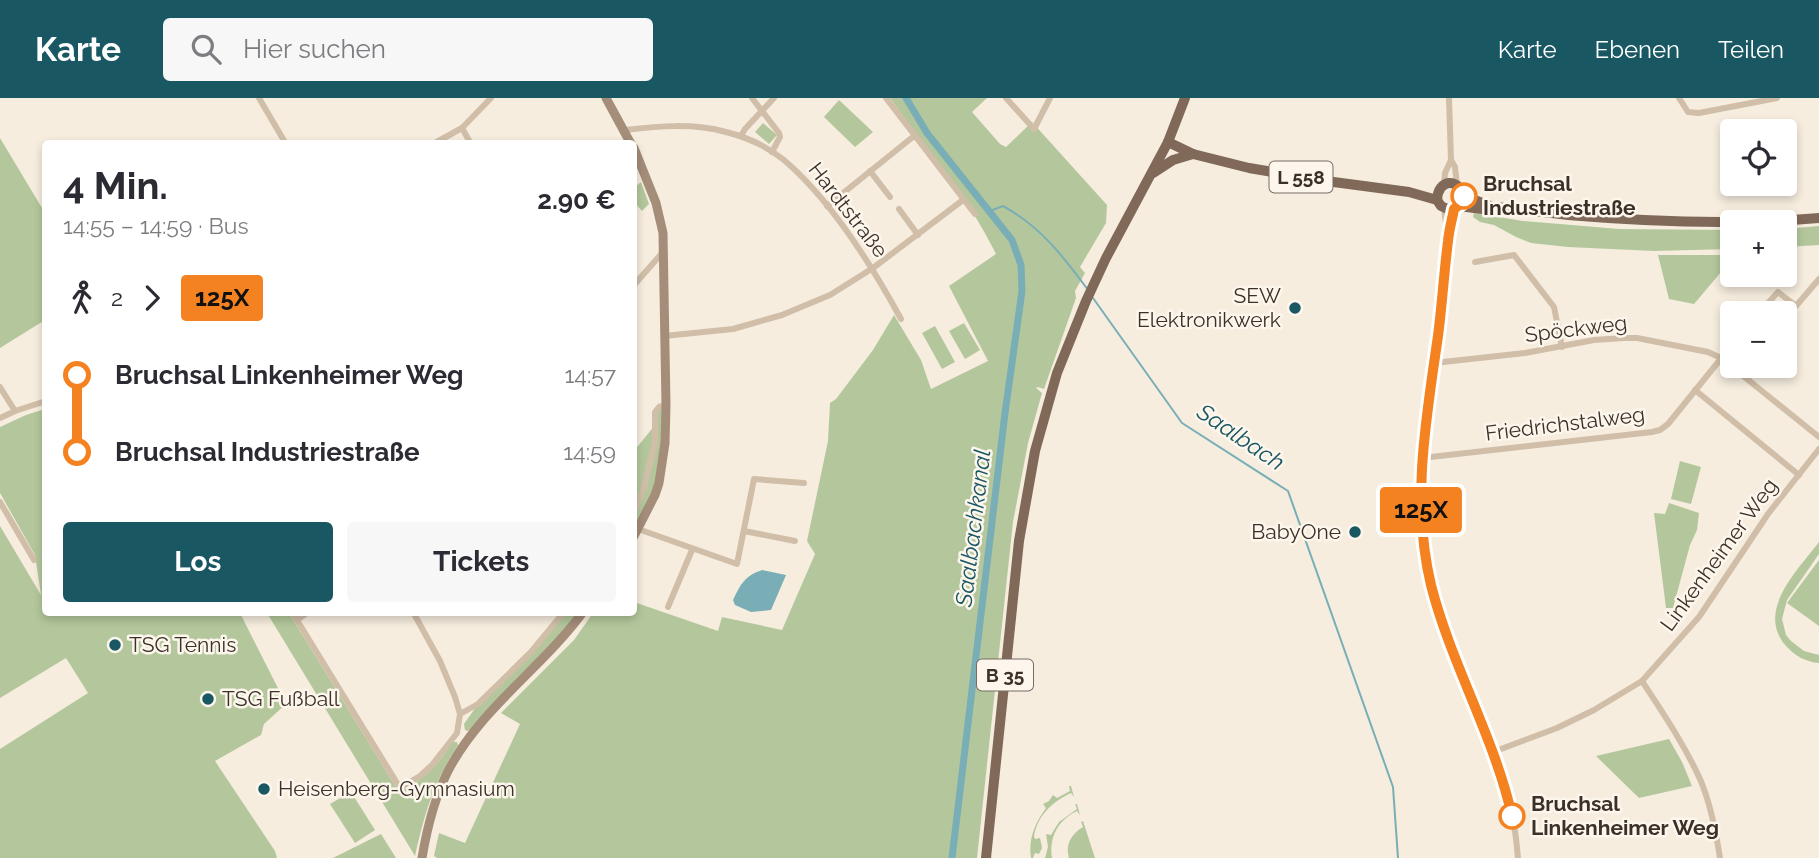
<!DOCTYPE html>
<html lang="de">
<head>
<meta charset="utf-8">
<style>
	:root { --surface:#fff; --page:#f7f7f7; --text:#2b2b33; --muted:#7c7c81; --accent:#195763 }
	body { margin:0; font-family:Raleway,sans-serif; background:var(--page); color:var(--text); height:100vh; display:flex; flex-direction:column; font-size:26px; white-space:nowrap }
	* { box-sizing:border-box; margin:0 }
	p { font-size:23px; color:var(--muted) }
	.icon { flex:none; width:38px; height:38px; fill:none; stroke:currentColor; stroke-width:2; stroke-linecap:round; stroke-linejoin:round }
	.map { position:relative; flex:1; overflow:hidden }
	.side { position:absolute; left:42px; top:42px; width:595px; height:476px; display:flex; flex-direction:column; background:var(--surface); border-radius:7px; box-shadow:0 4px 10px #0003 }
	.side>* { flex:none }
	.badge { padding:0 14px; border-radius:5px; font-size:24px; line-height:46px }
	.fabs { position:absolute; left:1720px; top:21px; display:grid; gap:14px }
	.fabs a { display:grid; place-items:center; width:77px; height:77px; border-radius:7px; background:var(--surface); box-shadow:0 4px 10px #0003; font-size:35px }
	.map>.badge { position:absolute; translate:-50% -50%; box-shadow:0 0 0 4px #fff }
	.legs { display:flex; align-items:center; gap:10px; height:77px; padding:0 21px; font-size:23px }
	.legs p { margin-inline-start:auto }
	.summary { display:flex; align-items:center; justify-content:space-between; height:119px; padding:0 21px }
	h1 { font-size:38px; font-weight:700; line-height:52px }
	.primary-button { display:flex; gap:14px; margin-top:auto; padding:14px 21px }
	.primary-button a { flex:1; height:80px; border-radius:7px; background:var(--accent); color:#fff; font-size:28px; font-weight:700; line-height:80px; text-align:center }
	.primary-button a+a { background:var(--page); color:var(--text) }
	ul { padding:0 21px; list-style:none }
	li { display:flex; align-items:center; gap:24px; height:77px; font-size:26px }
	li i { display:grid; place-items:center; width:10px; height:100%; margin:0 9px; background:currentColor }
	li i::after { content:''; width:18px; height:18px; margin:-9px; border:5px solid; border-radius:50%; background:var(--surface) }
	li p { margin-inline-start:auto }
	li:first-child i { background:linear-gradient(#0000 50%,currentColor 0) }
	li:last-child i { background:linear-gradient(currentColor 50%,#0000 0) }
	header { display:flex; align-items:center; gap:42px; box-sizing:border-box; height:98px; padding:0 35px; background:var(--accent); color:#fff }
	header strong { font-size:33px }
	nav { display:flex; gap:38px; margin-inline-start:auto; font-size:24px }
	.search { width:490px; height:63px; background:var(--page); display:flex; align-items:center; gap:18px; box-sizing:border-box; padding:0 24px; border-radius:7px; color:var(--muted); font-size:26px }
	.map>svg:first-child { display:block }
	.green { fill:#b4c79c }
	.water { fill:#79aeb7 }
	.lines { fill:none; stroke-linecap:round; stroke-linejoin:round }
	.stream { stroke:#79aeb7; stroke-width:2 }
	.canal { stroke:#79aeb7; stroke-width:7 }
	.street { stroke:#d0bea8; stroke-width:6 }
	.secondary { stroke:#a48d79; stroke-width:9 }
	.primary { stroke:#806958; stroke-width:10 }
	.line-1-casing { stroke:#fff; stroke-width:16 }
	.line-1 { stroke:#f58220; stroke-width:10 }
	.stop-1-dot { fill:#fff; stroke:#f58220; stroke-width:3.5 }
	.poi-dot { fill:#195763; stroke:#fcf6ec; stroke-width:2.5 }
	.labels { text-anchor:middle; stroke-width:5; stroke-linejoin:round; paint-order:stroke }
	.shield { fill:#fcf6ec; stroke:#766c64; stroke-width:2 }
	.shield-label { font-size:19px; font-weight:bold; fill:#3c3129 }
	.stop-label { font-size:21px; font-weight:bold; fill:#3c3129; stroke:#fcf6ec; text-anchor:start }
	.street-label { font-size:21px; fill:#3c3129; stroke:#fcf6ec }
	.poi-label { font-size:21px; fill:#3c3129; stroke:#fcf6ec; text-anchor:start }
	.water-label { font-size:23px; font-style:italic; fill:#195763; stroke:#fcf6ec }
</style>
</head>
<body>
<header>
<strong>Karte</strong>
<div class="search"><svg class="icon" aria-label="search" viewBox="0 0 24 24"><circle cx="10" cy="10" r="6"/><path d="M15 15l6 6"/></svg>Hier suchen</div>
<nav><a>Karte</a><a>Ebenen</a><a>Teilen</a></nav>
</header>
<div class="map">
<svg width="1819" height="760" viewBox="0 0 1819 760">
	<rect width="100%" height="100%" fill="#f6edde"/>
	<g class="green">
		<path d="M890,0H987L972,14L1000,46L1006,49L1032,24L1107,107L1106,125L1080,169L1085,175L1075,193L1076,200L1044,291L1038,289L1036,290L1042,295L1028,345L1013,424L977,760H437L434,758L439,735L465,745L520,626L501,615L574,542L593,515L634,514V504L718,533L722,519L782,532L815,456L807,443L828,343L830,305L836,301L873,252L894,217L921,262L931,291L988,263L949,188L996,156C968,99 927,51 890,0Z"/>
		<polygon points="839,2 873,34 855,49 824,19"/>
		<polygon points="763,25 777,37 769,46 755,34"/>
		<polygon points="0,40 45,115 45,222 0,250"/>
		<polygon points="641,84 649,106 642,113 634,104 634,90"/>
		<polygon points="1474,115 1523,123 1619,131 1732,132 1732,151 1654,153 1568,149 1531,145 1516,139 1494,127 1480,124 1473,119"/>
		<polygon points="1819,128 1819,147 1785,149 1785,131"/>
		<polygon points="1658,157 1724,157 1727,167 1694,206 1669,201"/>
		<polygon points="964,225 980,252 965,261 949,233"/>
		<polygon points="935,228 955,264 942,271 922,235"/>
		<polygon points="666,307 659,385 634,438 634,353 655,327 655,314"/>
		<polygon points="45,311 46,514 240,515 286,606 264,626 261,637 215,663 275,753 277,760 0,760 0,651 88,595 66,560 0,600 0,428 41,497 35,457 0,395 0,329 26,317"/>
		<polygon points="1680,363 1701,369 1691,406 1671,401"/>
		<polygon points="1669,405 1699,415 1697,432 1690,447 1673,510 1666,510 1654,415 1665,416"/>
		<path d="M1819,444V456L1787,502L1782,521L1786,537L1791,543L1804,553L1819,557V565C1806,564 1795,558 1786,548C1755,513 1798,472 1819,444Z"/>
		<polygon points="1819,462 1819,528 1787,505"/>
		<path d="M267,515H289L399,694C424,681 437,669 452,644H457L458,647C434,683 424,717 415,758Z"/>
		<polygon points="564,515 583,515 496,610 468,633 465,632 464,626 478,606"/>
		<polygon points="1669,641 1682,664 1692,688 1639,700 1596,658"/>
		<path d="M1069,688H1071L1074,699L1071,695C1052,704 1038,717 1034,738L1035,741L1040,740L1042,750L1039,756L1035,755L1033,760H1031C1028,741 1035,725 1046,710L1043,706L1049,703L1053,697L1057,700L1070,693Z"/>
		<polygon points="351,694 375,732 355,745 330,706"/>
		<path d="M1075,706H1077L1080,717L1077,713C1058,722 1049,739 1052,760H1045L1048,749L1046,736L1051,737L1059,724L1077,711Z"/>
		<path d="M1083,723L1095,760H1069C1065,747 1071,736 1083,729L1081,724Z"/>
		<polygon points="381,736 396,760 333,760"/>
	</g>
	<path class="water" d="M762,472L786,477L771,512L751,514L735,507L733,502C741,485 745,478 762,472Z"/>
	<g class="lines">
		<g class="stream">
			<path d="M990,113L1003,108C1041,129 1063,158 1088,192"/>
			<polyline points="1093,200 1182,325 1288,393 1393,689 1398,760"/>
		</g>
		<polyline class="canal" points="906,0 927,35 1012,142 1021,167 1022,193 1005,315 952,760"/>
		<g class="street">
			<polyline points="259,0 286,46"/>
			<polyline points="752,0 779,35 780,39 772,54"/>
			<polyline points="886,0 975,116"/>
			<polyline points="1006,0 1034,31 1050,0"/>
			<polyline points="1449,0 1451,62 1455,69 1457,87"/>
			<polyline points="1679,0 1688,14 1699,15 1777,0"/>
			<polyline points="462,30 471,46"/>
			<path d="M625,32C659,28 693,25 726,34C746,39 768,49 784,62C832,103 871,166 901,221"/>
			<polyline points="741,38 745,31 774,0"/>
			<polyline points="433,46 462,30 491,0"/>
			<polyline points="870,73 890,99"/>
			<polyline points="1444,87 1445,75 1451,62"/>
			<polyline points="827,108 914,38"/>
			<path d="M1444,110L1448,141L1447,158L1422,360C1419,414 1424,467 1440,518C1458,575 1487,629 1505,687C1512,710 1516,735 1518,760"/>
			<polyline points="899,111 918,137"/>
			<polyline points="1449,136 1454,111"/>
			<polyline points="1475,164 1514,157 1554,209 1562,249"/>
			<polyline points="634,187 663,154"/>
			<polyline points="1759,215 1778,194 1796,208 1819,181"/>
			<polyline points="664,238 733,231 782,217 830,197 873,170 963,102"/>
			<polyline points="1434,265 1525,255 1594,242 1624,240 1637,240 1708,254 1721,260 1819,339"/>
			<polyline points="0,289 15,313"/>
			<polyline points="1695,292 1799,377"/>
			<polyline points="0,320 15,313 46,303"/>
			<polyline points="1422,360 1652,334 1660,332 1668,326 1732,247"/>
			<polyline points="0,404 34,462"/>
			<polyline points="634,414 643,392 655,345 655,314 659,309 666,307"/>
			<polyline points="638,431 737,466 754,381 804,385"/>
			<polyline points="744,433 795,443"/>
			<polyline points="668,509 692,452"/>
			<polyline points="292,514 400,690 420,678 432,667 457,635 460,616 455,599 440,563 413,514"/>
			<polyline points="297,522 308,514"/>
			<path d="M1642,583C1663,615 1684,646 1700,681C1711,706 1716,734 1720,760"/>
			<polyline points="460,616 478,606 531,554 564,514"/>
			<polyline points="1493,654 1557,630 1594,612 1642,583 1699,519 1768,416 1819,351"/>
		</g>
		<g class="secondary">
			<polyline points="606,0 631,46"/>
			<polyline points="634,50 656,105 663,135 666,307 665,345 659,385 655,397 634,438"/>
			<path d="M422,760C427,730 434,701 448,673C480,611 542,570 583,514"/>
		</g>
		<g class="primary">
			<path d="M1168,44L1193,56L1249,70L1326,83L1409,94L1437,102L1441,108L1450,112L1459,108L1482,111L1494,109C1519,111 1544,114 1568,117C1651,124 1736,127 1819,120"/>
			<polyline points="1153,75 1173,62 1193,56"/>
			<path d="M1437,102C1438,81 1458,79 1464,98L1490,108"/>
			<polyline points="986,760 1019,443 1035,353 1057,275 1086,203 1106,160 1168,44 1185,0"/>
		</g>
	</g>
	<g class="lines">
		<defs>
			<path id="line-1" d="M1464,98L1462,105L1454,111C1452,122 1449,132 1448,143C1444,175 1442,207 1438,238C1426,321 1411,404 1431,487C1451,566 1494,638 1512,718"/>
		</defs>
		<use href="#line-1" class="line-1-casing"/>
		<use href="#line-1" class="line-1"/>
	</g>
	<g class="stop-1-dot">
		<circle cx="1464" cy="98" r="12"/>
		<circle cx="1512" cy="718" r="12"/>
	</g>
	<g class="poi-dot">
		<circle cx="1295" cy="210" r="7"/>
		<circle cx="1355" cy="434" r="7"/>
		<circle cx="115" cy="547" r="7"/>
		<circle cx="208" cy="601" r="7"/>
		<circle cx="264" cy="691" r="7"/>
	</g>
	<g class="labels">
		<g class="shield">
			<rect x="1269.5" y="63.5" width="63" height="31" rx="5"/>
			<rect x="977" y="561.5" width="56" height="31" rx="5"/>
		</g>
		<g class="shield-label">
			<text x="1301" y="86">L 558</text>
			<text x="1005" y="584">B 35</text>
		</g>
		<g class="stop-label">
			<text x="1483" y="93">Bruchsal<tspan x="1483" dy="24">Industriestraße</tspan></text>
			<text x="1531" y="713">Bruchsal<tspan x="1531" dy="24">Linkenheimer Weg</tspan></text>
		</g>
		<g class="street-label">
			<text transform="translate(848 112) rotate(52)" y="7">Hardtstraße</text>
			<text transform="translate(1576 231) rotate(-7)" y="7">Spöckweg</text>
			<text transform="translate(1565 326) rotate(-7)" y="7">Friedrichstalweg</text>
			<text transform="translate(1719 457) rotate(-54)" y="7">Linkenheimer Weg</text>
		</g>
		<g class="poi-label">
			<text x="1281" y="205" text-anchor="end">SEW<tspan x="1281" dy="24">Elektronikwerk</tspan></text>
			<text x="1341" y="441" text-anchor="end">BabyOne</text>
			<text x="129" y="554">TSG Tennis</text>
			<text x="222" y="608">TSG Fußball</text>
			<text x="278" y="698">Heisenberg-Gymnasium</text>
		</g>
		<g class="water-label">
			<text transform="translate(1241 339) rotate(34)" y="8">Saalbach</text>
			<text transform="translate(973 430) rotate(-83)" y="8">Saalbachkanal</text>
		</g>
	</g>
</svg>
<div class="fabs">
<a><svg class="icon" aria-label="locate" viewBox="0 0 24 24"><circle cx="12" cy="12" r="6"/><path d="M12 2v4M12 18v4M2 12h4M18 12h4"/></svg></a>
<a>+</a>
<a>−</a>
</div>
<b class="badge" style="left:1421px;top:412px;background:#f58220;color:#111">125X</b>
<section class="side">
<div class="summary"><div><h1>4 Min.</h1><p>14:55 – 14:59 · Bus</p></div><b>2.90 €</b></div>
<div class="legs"><svg class="icon" aria-label="walk" viewBox="0 0 24 24"><circle cx="13" cy="4" r="2"/><path d="M13 8l-2 6 4 7M11 14l-3 7M7 12l3-4h3l4 4"/></svg>2<svg class="icon" aria-label="forward" viewBox="0 0 24 24"><path d="M9 5l7 7-7 7"/></svg><b class="badge" style="background:#f58220;color:#111">125X</b></div>
<ul>
<li><i style="color:#f58220"></i><b>Bruchsal Linkenheimer Weg</b><p>14:57</p></li>
<li><i style="color:#f58220"></i><b>Bruchsal Industriestraße</b><p>14:59</p></li>
</ul>
<div class="primary-button"><a>Los</a><a>Tickets</a></div>
</section>
</div>
</body>
</html>
